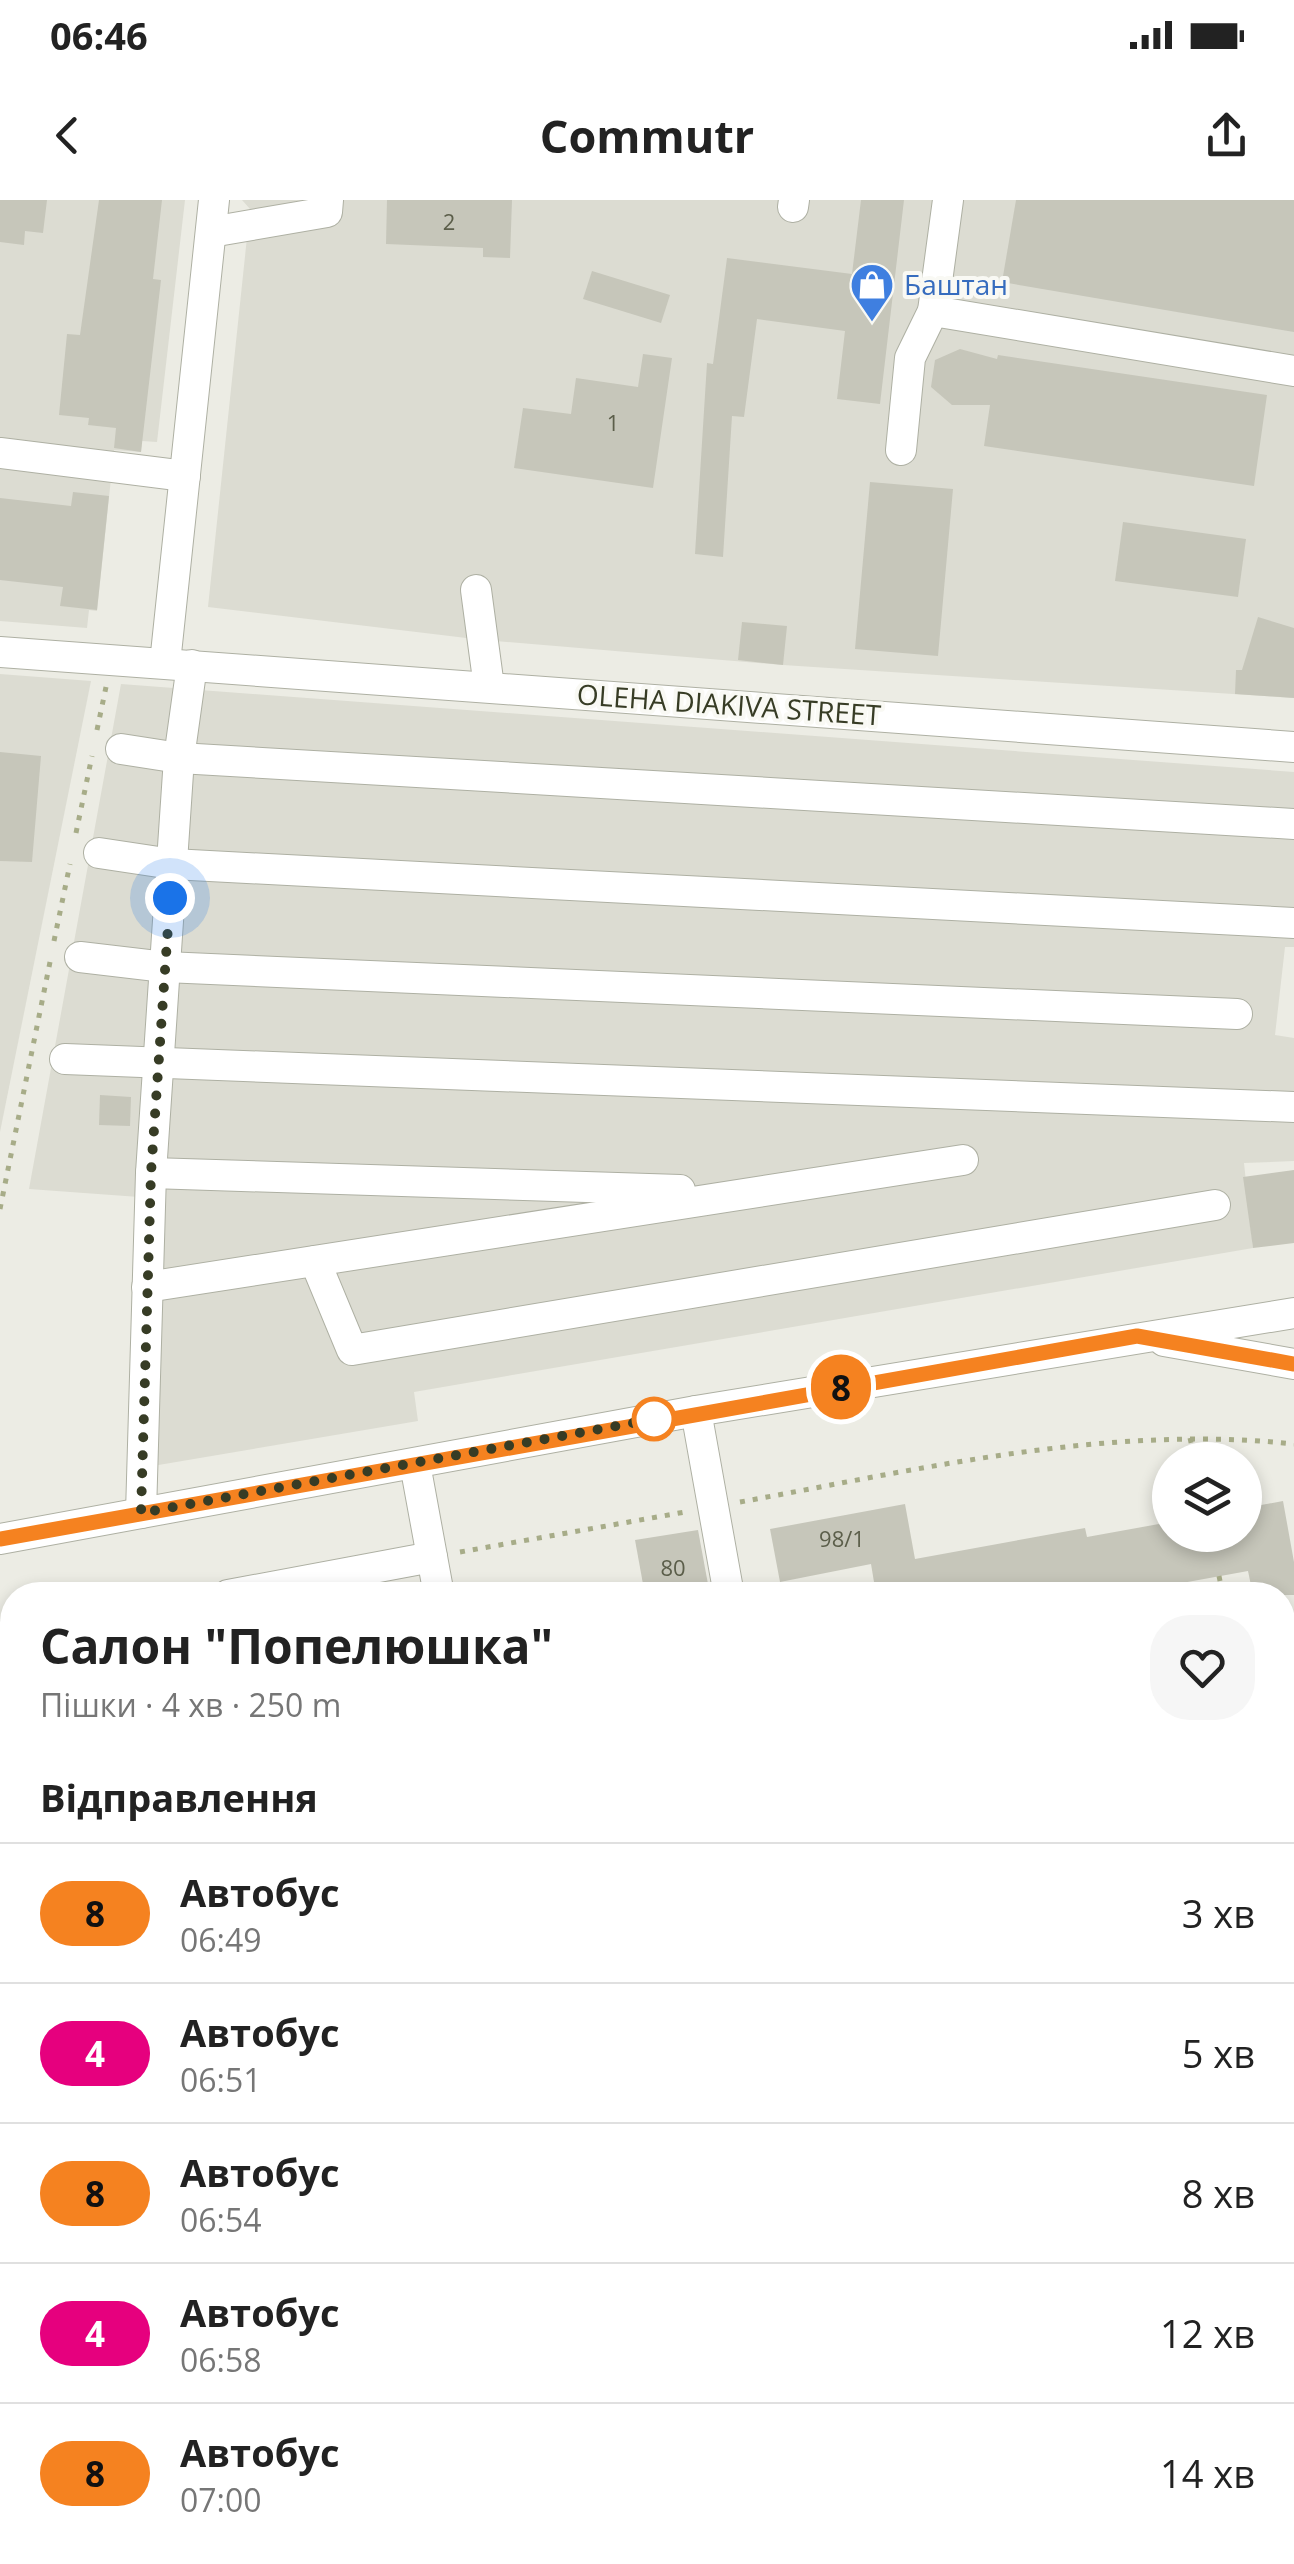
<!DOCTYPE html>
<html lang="uk">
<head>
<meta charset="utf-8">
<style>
	:root { --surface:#fff; --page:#f6f6f6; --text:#222; --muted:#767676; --line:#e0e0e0 }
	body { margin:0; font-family:"Open Sans",sans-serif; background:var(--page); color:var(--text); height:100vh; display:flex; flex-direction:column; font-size:38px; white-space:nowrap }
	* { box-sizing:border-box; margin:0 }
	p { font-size:32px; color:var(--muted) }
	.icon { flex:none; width:55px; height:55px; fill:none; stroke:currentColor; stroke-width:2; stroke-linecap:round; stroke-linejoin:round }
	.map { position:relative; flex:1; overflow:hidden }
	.drawer { position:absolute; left:0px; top:1382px; width:1295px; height:982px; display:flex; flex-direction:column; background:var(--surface); border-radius:40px 40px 0 0; box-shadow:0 5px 15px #0003 }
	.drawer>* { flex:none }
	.badge { padding:0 20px; border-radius:32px; font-size:35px; line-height:65px }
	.fabs { position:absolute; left:1152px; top:1242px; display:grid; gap:20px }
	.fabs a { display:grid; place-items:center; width:110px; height:110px; border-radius:50%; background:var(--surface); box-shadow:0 5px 15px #0003; font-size:50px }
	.you { position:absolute; width:50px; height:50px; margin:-25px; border:8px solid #fff; border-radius:50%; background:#1a73e8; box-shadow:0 0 0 15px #1a73e833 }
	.map>.badge { position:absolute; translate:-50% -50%; box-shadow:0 0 0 5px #fff }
	h2 { padding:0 40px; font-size:38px; line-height:90px }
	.round { display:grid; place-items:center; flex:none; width:105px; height:105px; border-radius:40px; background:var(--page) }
	.headline { display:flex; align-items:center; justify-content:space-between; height:170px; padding:0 40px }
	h1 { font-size:48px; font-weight:700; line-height:75px }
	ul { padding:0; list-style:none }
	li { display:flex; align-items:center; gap:30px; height:140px; padding:0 40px; border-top:2px solid var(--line) }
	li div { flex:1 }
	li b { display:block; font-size:38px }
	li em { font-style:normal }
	li .badge { min-width:110px; font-weight:700; text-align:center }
	.status { display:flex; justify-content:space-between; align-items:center; height:70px; padding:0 50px; background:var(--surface); direction:ltr }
	.status svg { height:28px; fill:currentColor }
	header { display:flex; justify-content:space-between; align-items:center; height:130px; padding:0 40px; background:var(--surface); font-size:45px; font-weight:700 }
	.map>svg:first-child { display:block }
	.built { fill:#dcdcd2 }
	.building { fill:#c6c6ba }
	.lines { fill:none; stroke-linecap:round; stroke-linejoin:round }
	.minor-casing { stroke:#aeb0a3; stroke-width:32 }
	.path { stroke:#a7ac88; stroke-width:5; stroke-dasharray:5 8; stroke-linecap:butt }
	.minor { stroke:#fff; stroke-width:30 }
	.line-casing { stroke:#fff; stroke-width:22 }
	.line { stroke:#f58220; stroke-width:15 }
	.walk { stroke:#373c25; stroke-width:10; stroke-dasharray:0 18 }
	.stop-dot { fill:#fff; stroke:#f58220; stroke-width:5 }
	.labels { text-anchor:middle; stroke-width:8; stroke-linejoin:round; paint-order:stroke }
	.number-label { font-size:22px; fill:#5b5e4a }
	.shop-label { font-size:28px; fill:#366cbe; stroke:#f9f9f4; text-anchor:start }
	.street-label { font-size:28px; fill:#373c25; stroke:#f9f9f4 }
</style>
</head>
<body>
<div class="status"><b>06:46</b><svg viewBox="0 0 49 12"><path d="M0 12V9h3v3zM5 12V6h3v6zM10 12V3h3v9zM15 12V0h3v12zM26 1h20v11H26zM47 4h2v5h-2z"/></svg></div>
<header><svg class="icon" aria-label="back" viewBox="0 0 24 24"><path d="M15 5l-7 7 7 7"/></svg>Commutr<svg class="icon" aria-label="share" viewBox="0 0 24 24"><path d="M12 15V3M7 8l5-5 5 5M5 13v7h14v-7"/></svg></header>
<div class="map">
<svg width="1294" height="2364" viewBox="0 0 1294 2364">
	<rect width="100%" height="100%" fill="#ecece4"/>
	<g class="built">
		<polygon points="0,0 185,0 157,242 142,241 141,252 114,250 97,411 89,410 87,428 0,421"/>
		<polygon points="242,0 1294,0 1294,498 783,465 483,440 208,407 250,9"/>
		<polygon points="0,474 91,481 0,932"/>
		<polygon points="121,484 1294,572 1294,747 1285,747 1275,835 1294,838 1294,961 1244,963 1253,1048 414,1192 418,1221 129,1270 139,997 29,989"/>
		<polygon points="1294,1819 1294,2105 1283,2107 1282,1821"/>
		<rect x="0" y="1901" width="12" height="194"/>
	</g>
	<g class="building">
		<polygon points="0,0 47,0 43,33 25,31 24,45 0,42"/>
		<polygon points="99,0 162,0 153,79 161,80 141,252 114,248 116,228 88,225 89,218 59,215 67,134 80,135"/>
		<polygon points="387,0 512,0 510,58 483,57 483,48 386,44"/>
		<polygon points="861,0 904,0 880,204 837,199 845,131 757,119 744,217 732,216 723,357 695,354 707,163 713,164 727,58 852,74"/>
		<polygon points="1016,0 1294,0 1294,132 1002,82"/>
		<polygon points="592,71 670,95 661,123 583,99"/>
		<polygon points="960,149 997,159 998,155 1267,195 1254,286 984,246 990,205 952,205 931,187 935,160"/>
		<polygon points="643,154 672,158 653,288 514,268 523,208 571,214 576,178 638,187"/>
		<polygon points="870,282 953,289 938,456 855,449"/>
		<polygon points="73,292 109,296 97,410 60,406 63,387 0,380 0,298 71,306"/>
		<polygon points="1123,322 1246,339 1238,397 1115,381"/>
		<polygon points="1258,417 1294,428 1294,498 1235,494 1236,470 1242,470"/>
		<polygon points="742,422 787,426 783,465 738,460"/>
		<polygon points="0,552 41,556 32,662 0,661"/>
		<polygon points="100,895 131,897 130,926 99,925"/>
		<polygon points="1294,970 1294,1043 1253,1048 1243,977"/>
		<polygon points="1283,1301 1294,1362 1294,1395 1253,1395 1248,1371 1116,1395 1097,1395 1096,1389 1062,1395 894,1395 892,1384 875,1388 871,1364 780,1382 770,1329 905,1304 915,1359 1085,1328 1087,1337 1170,1322 1170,1335 1245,1335 1245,1308"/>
		<polygon points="698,1330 710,1395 645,1395 635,1340"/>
	</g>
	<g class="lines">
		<defs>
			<g id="minor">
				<polyline points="793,7 794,0"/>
				<polyline points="211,32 327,12 328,0"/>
				<polyline points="933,111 1294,171"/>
				<polyline points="901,250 910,158 933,111 948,0"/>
				<polyline points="0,253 185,276"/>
				<polyline points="476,390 489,487"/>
				<polyline points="0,452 1294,547"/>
				<polyline points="165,463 214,0"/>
				<polyline points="121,549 179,558 1294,624"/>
				<polyline points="99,653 172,664 1294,723"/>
				<polyline points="80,757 165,767 1237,814"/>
				<polyline points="65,859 1294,907"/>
				<polyline points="151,973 680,990"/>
				<polyline points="315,1061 352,1150 1215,1005"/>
				<polyline points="147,1087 963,960"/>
				<polyline points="1164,1141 1294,1164"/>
				<polyline points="696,1211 729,1395"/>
				<polyline points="415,1264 439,1395"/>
				<polyline points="141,1313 151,973 179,558 192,465"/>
				<polyline points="0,1339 696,1211 1294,1113"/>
				<polyline points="228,1395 432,1357"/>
				<polyline points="0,1437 12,1435"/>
				<polyline points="1282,1603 1294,1601"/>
				<polyline points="1282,1680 1294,1736"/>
				<polyline points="0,1754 12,1752"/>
				<polyline points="1282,1804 1294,1802"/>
				<polyline points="0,1886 12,1886"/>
				<polyline points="1282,2139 1294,2137"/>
				<polyline points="1282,2335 1294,2332"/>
				<polyline points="295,2352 297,2364"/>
				<polyline points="612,2352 615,2364"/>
				<polyline points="885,2352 887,2364"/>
				<polyline points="43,2364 104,2352"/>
				<polyline points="1136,2364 1195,2352"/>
			</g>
		</defs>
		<use href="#minor" class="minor-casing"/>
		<g class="path">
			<polyline points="97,530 106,487"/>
			<polyline points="76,633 92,556"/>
			<polyline points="54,741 70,664"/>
			<polyline points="0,1009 50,762"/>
			<polyline points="1190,1238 1195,1260"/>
			<path d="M740,1302C922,1269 1108,1224 1294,1244"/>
			<polyline points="460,1352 685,1312"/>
			<polyline points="1219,1376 1223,1395"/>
			<polyline points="0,1579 12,1583"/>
			<polyline points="655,2352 656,2364"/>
		</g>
		<use href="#minor" class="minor"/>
	</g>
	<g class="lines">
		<defs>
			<polyline id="line" points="0,1339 1137,1136 1294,1164"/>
		</defs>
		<use href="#line" class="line-casing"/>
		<use href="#line" class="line"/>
		<polyline class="walk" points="170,698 151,973 141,1313 660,1218 654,1219"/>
	</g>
	<defs>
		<symbol id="shop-pin" viewBox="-11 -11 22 30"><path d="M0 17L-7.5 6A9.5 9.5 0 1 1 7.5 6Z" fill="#3f7fe0" stroke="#f9f9f4"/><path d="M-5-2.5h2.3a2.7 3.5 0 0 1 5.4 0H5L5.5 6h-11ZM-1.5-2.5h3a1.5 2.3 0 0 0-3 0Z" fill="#fff"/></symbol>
	</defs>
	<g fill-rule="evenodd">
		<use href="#shop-pin" x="847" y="60" width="50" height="68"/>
	</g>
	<circle class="stop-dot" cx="654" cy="1219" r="20"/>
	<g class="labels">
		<g class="number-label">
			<text x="449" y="30">2</text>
			<text x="613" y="231">1</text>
			<text x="842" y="1347">98/1</text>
			<text x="673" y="1376">80</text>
		</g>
		<g class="shop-label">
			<text x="904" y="95">Баштан</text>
		</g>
		<g class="street-label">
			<text transform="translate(729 505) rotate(4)" y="10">OLEHA DIAKIVA STREET</text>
		</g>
	</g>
</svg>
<div class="fabs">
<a><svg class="icon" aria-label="layers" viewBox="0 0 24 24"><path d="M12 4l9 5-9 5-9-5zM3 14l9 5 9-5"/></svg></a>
</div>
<div class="you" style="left:170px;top:698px"></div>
<b class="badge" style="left:841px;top:1187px;background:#f58220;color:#111">8</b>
<section class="drawer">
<div class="headline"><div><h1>Салон &quot;Попелюшка&quot;</h1><p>Пішки · 4 хв · 250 m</p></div><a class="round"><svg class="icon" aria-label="heart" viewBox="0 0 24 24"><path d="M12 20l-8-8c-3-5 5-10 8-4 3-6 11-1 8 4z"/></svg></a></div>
<h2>Відправлення</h2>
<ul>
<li><span class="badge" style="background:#f58220;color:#111">8</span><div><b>Автобус</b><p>06:49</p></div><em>3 хв</em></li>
<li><span class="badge" style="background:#e6007e;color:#fff">4</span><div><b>Автобус</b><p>06:51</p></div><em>5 хв</em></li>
<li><span class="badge" style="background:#f58220;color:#111">8</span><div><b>Автобус</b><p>06:54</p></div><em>8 хв</em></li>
<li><span class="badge" style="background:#e6007e;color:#fff">4</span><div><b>Автобус</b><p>06:58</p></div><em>12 хв</em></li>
<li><span class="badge" style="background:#f58220;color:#111">8</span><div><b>Автобус</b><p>07:00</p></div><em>14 хв</em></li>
</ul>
</section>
</div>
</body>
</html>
